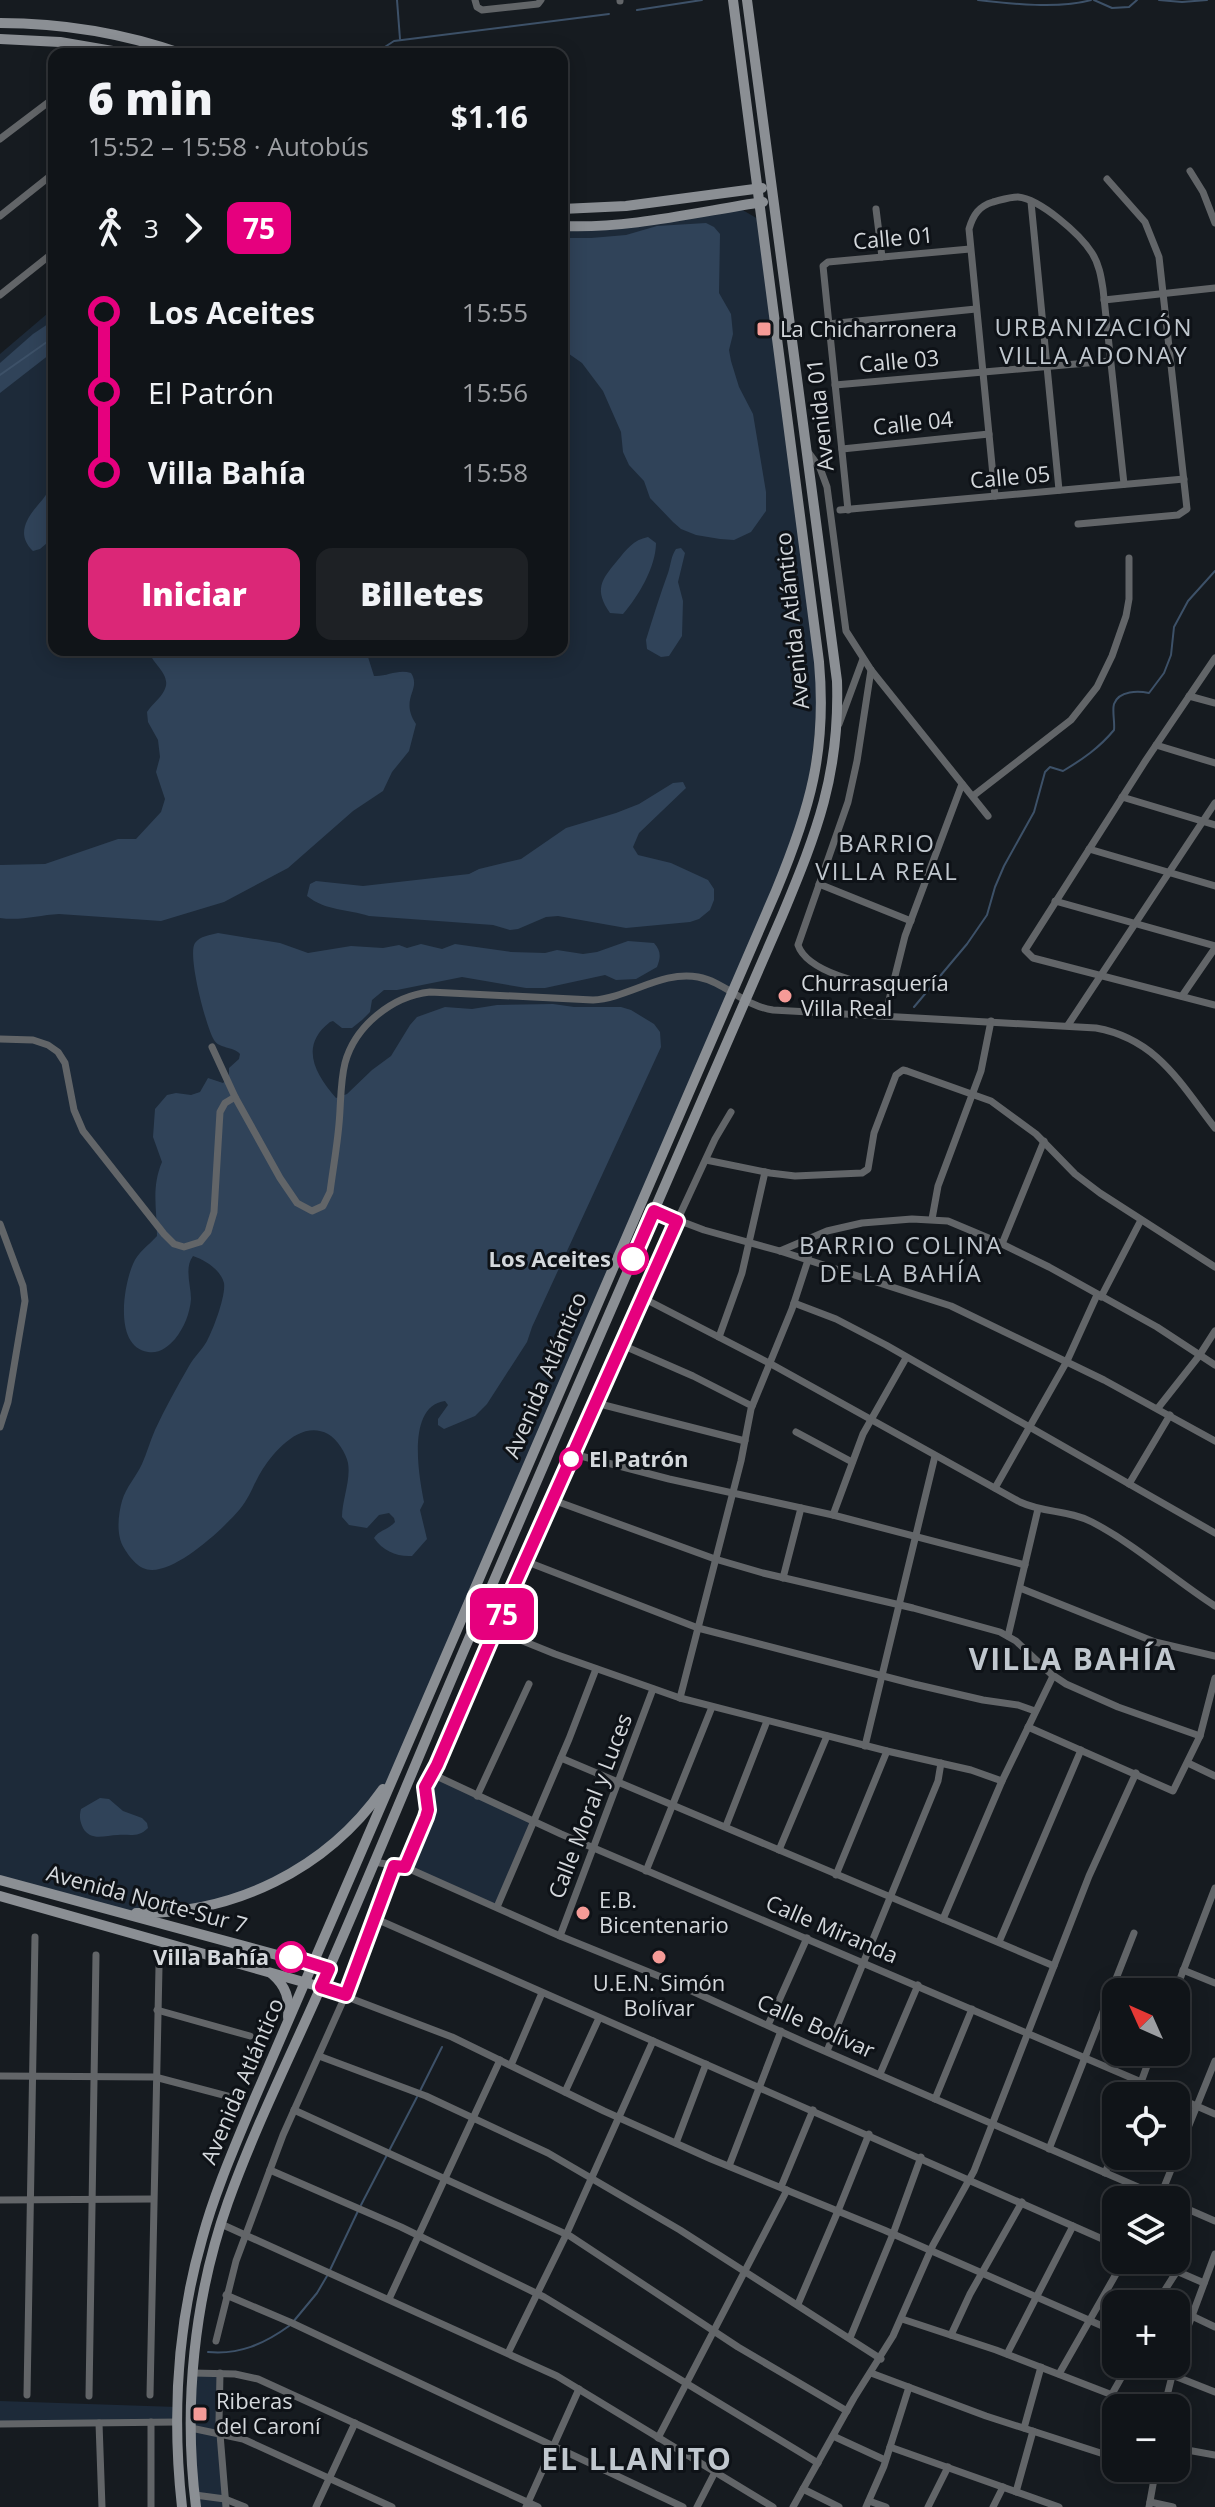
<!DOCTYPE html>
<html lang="es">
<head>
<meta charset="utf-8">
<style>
	:root { --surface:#101418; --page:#1e2125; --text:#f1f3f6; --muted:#9c9ea2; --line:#303337; --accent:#db2777 }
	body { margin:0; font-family:"Open Sans",sans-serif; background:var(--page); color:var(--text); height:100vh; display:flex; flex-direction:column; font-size:30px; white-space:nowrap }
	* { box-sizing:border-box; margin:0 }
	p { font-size:26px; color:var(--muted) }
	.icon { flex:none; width:44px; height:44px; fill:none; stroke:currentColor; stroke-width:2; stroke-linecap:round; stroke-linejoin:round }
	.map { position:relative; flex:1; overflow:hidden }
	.side { position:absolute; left:48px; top:48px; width:520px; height:608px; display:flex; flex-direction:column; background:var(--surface); border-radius:16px; box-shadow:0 4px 20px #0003,0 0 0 2px var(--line) }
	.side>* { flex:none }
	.badge { padding:0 16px; border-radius:12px; font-size:28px; line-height:52px }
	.needle { width:52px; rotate:315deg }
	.fabs { position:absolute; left:1102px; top:1978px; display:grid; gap:16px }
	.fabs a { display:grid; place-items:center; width:88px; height:88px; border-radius:16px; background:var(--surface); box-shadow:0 4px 20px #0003,0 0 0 2px var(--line); font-size:40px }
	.map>.badge { position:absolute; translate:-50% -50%; box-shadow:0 0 0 4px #fff }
	.legs { display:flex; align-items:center; gap:12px; height:88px; padding:0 40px; font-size:26px }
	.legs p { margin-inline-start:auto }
	.head { display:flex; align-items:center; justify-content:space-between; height:136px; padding:0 40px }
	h1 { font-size:44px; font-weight:800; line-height:60px }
	.button { display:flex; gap:16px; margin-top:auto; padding:16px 40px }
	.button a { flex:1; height:92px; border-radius:16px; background:var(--accent); color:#fff; font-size:32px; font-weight:800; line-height:92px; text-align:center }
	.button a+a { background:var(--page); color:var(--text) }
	ul { padding:0 40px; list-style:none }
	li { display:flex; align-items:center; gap:28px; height:80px; font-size:30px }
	li i { display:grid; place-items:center; width:12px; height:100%; margin:0 10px; background:currentColor }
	li i::after { content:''; width:20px; height:20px; margin:-10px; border:6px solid; border-radius:50%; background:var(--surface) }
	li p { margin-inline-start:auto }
	li:first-child i { background:linear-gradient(#0000 50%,currentColor 0) }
	li:last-child i { background:linear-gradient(currentColor 50%,#0000 0) }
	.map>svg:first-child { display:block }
	.green { fill:#1d2a39 }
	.forest { fill:#304359 }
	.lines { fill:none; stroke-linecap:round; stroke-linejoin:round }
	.stream { stroke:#3d5168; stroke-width:2 }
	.street { stroke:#626568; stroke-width:7 }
	.secondary { stroke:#8b8f94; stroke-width:10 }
	.line-1-casing { stroke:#fff; stroke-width:18 }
	.line-1 { stroke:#e6007e; stroke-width:12 }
	.poi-dot { fill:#f59b97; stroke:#0e1217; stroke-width:3 }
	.stop-1-dot { fill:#fff; stroke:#e6007e; stroke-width:4 }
	.labels { text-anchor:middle; stroke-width:6; stroke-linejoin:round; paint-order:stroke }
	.street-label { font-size:22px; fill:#d4d8dc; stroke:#0e1217 }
	.poi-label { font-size:22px; fill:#d4d8dc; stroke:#0e1217; text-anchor:start }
	.stop-label { font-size:22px; font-weight:bold; fill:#d4d8dc; stroke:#0e1217; text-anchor:end }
	.neighbourhood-label { font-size:24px; letter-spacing:2px; fill:#c0c7ce; stroke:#0e1217 }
	.district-label { font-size:30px; font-weight:bold; letter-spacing:2px; fill:#c0c7ce; stroke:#0e1217 }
</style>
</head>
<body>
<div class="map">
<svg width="1215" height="2507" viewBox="0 0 1215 2507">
	<rect width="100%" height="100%" fill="#161b20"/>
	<g class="green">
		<polygon points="741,209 758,219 821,686 804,818 385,1787 329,1847 231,1901 121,1913 0,1880 0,354 54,308 54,650 562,650 562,226"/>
		<polygon points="432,1774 535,1822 497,1907 405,1867 426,1817 425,1796"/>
		<polygon points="193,2373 220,2373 226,2507 196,2507"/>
		<polygon points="0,2401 177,2407 177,2422 0,2424"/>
	</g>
	<g class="forest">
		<polygon points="706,223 714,227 720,234 719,293 731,314 733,334 729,350 731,361 739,387 753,414 766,492 766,511 751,532 734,540 720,539 696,535 681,529 673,522 650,498 644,481 629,465 623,452 621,432 603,391 582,363 562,349 562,238 591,238 626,235 657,226"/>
		<polygon points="54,320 54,351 0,393 0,363 33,334"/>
		<path d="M54,482V537L40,549L33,551C14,533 29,515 43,499C47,494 50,487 54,482Z"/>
		<path d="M648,537L656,543C656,567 638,597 623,614L610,613C594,590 601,580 617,561C627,549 633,540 648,537Z"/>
		<path d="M681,548L685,553L678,582L683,601L682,636L669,656L661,657L647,649L646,640C653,617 660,595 668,573C671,564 671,556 676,549Z"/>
		<path d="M148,650H370L368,657L374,676C387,677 397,669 411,673C422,690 399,698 416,724L409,751L392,772L383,791L353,811L288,868L224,902L161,921L59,914C39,915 21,921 0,918V865L45,864L118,839H136L161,812L165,799L156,772L160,757L158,740L148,722L147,712C152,704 160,699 164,691C173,675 152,664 148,650Z"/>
		<path d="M683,782L686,788L639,833L633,847L638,855L671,863L708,880L714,889V900L710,910L699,919L690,922L626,928L558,916L546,917L518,929L510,930L493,925L369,916C347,909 326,911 307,896L310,884L316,881L363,886L469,874L479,869L521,859L566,828L616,813L639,804L673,783Z"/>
		<path d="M218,933L280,943L308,953L351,946L383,948L399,945L407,948L421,944L442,949L455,944L511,952L545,953L557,950L583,954L597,952L628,941L654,943C661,951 661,957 657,967L636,979L616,980L605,975L545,988H526L462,977L397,990H384L372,1000L370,1012L362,1020L352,1028H342L333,1021L330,1022C299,1046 315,1074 336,1098L347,1094L372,1070L391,1056L410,1025L417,1017L445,1007L472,1009L497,1005L553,1004L574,1007H621L631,1010L654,1024L660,1032L661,1047L532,1327L527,1342L487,1404L475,1416L444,1429L438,1425V1419L448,1405L445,1401C406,1406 419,1477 424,1502L420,1510L427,1539L412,1556C397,1557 383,1551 374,1538C379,1530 388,1530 395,1522L394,1518L389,1513L379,1515L367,1528L349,1525L342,1517C342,1500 351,1480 348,1463C346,1453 337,1439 328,1434C301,1419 273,1452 261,1472C253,1485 250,1497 240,1509C223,1529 179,1570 152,1570C139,1570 130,1558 124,1548C116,1535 118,1515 122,1501C126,1487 136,1477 142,1464C147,1453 150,1441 155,1430C165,1408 177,1387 189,1366C194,1357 202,1350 207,1341C213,1330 226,1296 224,1283C221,1270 205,1260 193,1256C184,1268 191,1285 191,1299C190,1313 184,1328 175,1339C168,1347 159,1354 148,1352C114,1347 123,1287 133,1264C138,1252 148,1246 157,1236C157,1209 151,1188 162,1162L153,1137L155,1109L167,1095L176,1093L191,1095L200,1092L208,1078L223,1083L229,1077V1068L239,1059L240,1054C233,1046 219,1049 214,1040C206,1027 187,954 195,943C200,936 210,935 218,933Z"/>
		<path d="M100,1798L109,1799L123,1811L142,1818L147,1823L148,1828C138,1838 130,1834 118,1835C105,1835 91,1842 83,1828C80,1821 79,1817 81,1809Z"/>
	</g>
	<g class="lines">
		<g class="stream">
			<polyline points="397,0 400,39"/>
			<path d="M978,0C1011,4 1060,9 1091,0"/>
			<polyline points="1094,0 1112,8 1129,7 1137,0"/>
			<polyline points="1159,0 1182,2 1207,0"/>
			<polyline points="637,10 702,0"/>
			<polyline points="374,54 394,41 609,14"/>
			<polyline points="0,375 54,337"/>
			<path d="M914,1007L967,944L987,915L995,887L1004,866L1034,812L1045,772L1050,767L1063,771C1083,759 1099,748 1114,730C1115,722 1112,711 1114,704C1119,690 1139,691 1149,693L1164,673L1171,655L1174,627L1188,601L1215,571"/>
			<polyline points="420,2091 442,2047"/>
			<polyline points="361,2205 417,2097"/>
			<polyline points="330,2270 358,2211"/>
			<polyline points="293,2322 317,2293 327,2276"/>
			<path d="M208,2352C239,2355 264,2344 289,2326"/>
		</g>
		<g class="street">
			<polyline points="475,0 477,7 482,10 538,4 541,0"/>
			<polyline points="620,0 620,1"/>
			<polyline points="0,139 54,98"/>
			<polyline points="1190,171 1203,192 1215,223"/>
			<polyline points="1031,202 1059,490"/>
			<polyline points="876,209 882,257"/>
			<polyline points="0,216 54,173"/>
			<polyline points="0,295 54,252"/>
			<polyline points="1104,300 1215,288"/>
			<polyline points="828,324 976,309"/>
			<polyline points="835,385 1110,361"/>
			<polyline points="842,449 989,434"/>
			<polyline points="809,453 820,468 827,487 846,631 871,670 988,816"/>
			<path d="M995,496L969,229C973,215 979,206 993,202C1001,200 1009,197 1018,197C1040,199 1080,234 1092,253C1099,264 1101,276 1103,289L1124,484"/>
			<polyline points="840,510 1184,479"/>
			<polyline points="848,510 823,266 828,262 970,249"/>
			<polyline points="1078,524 1178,515 1187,509 1159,257 1145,222 1107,179"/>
			<polyline points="1215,658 1146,760 1025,950 1033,958 1215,1005"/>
			<path d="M871,670L857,761L848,802L798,945C807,972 865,985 891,988"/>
			<polyline points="1189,696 1215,703"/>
			<polyline points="839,724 863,659"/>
			<polyline points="1156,745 1215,763"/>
			<polyline points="973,796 1071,720 1097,687 1112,656 1126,616 1129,599 1129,558"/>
			<polyline points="1122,797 1215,825"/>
			<polyline points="1089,849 1215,886"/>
			<polyline points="819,884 911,921"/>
			<polyline points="1055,901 1215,946"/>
			<polyline points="1182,996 1215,948"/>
			<polyline points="885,1016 905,936 962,784"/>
			<polyline points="1068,1025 1215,803"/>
			<polyline points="0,1039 33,1040 48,1045 58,1052 65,1063 74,1110 83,1131 164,1234 174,1244 184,1247 200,1242 208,1232 214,1212 220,1112 225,1103 235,1097"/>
			<path d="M212,1047L235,1097L280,1178L297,1203L312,1211L323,1206L330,1192C333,1169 337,1147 339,1124C341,1104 340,1083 345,1063C355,1026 392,996 430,992L593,1000C628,998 663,970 698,977C725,982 744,1006 773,1010L1096,1028C1157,1039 1180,1083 1215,1128"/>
			<polyline points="706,1160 770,1173 795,1176 862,1173 868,1169 874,1133 896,1075 903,1070 907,1071 991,1101 1036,1134 1075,1174 1100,1193 1215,1267"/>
			<polyline points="654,1211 704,1230 780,1251 951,1306 1104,1380 1215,1441"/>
			<polyline points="932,1219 938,1186 981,1071 991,1021"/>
			<polyline points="0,1224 23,1286 25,1301 8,1402 0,1427"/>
			<polyline points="1002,1244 1044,1141"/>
			<polyline points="780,1251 827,1231 862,1223 912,1219 948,1221 998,1242 1049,1267 1157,1327 1215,1365"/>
			<polyline points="1101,1297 1141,1220"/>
			<path d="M643,1298L771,1364L1020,1502C1043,1513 1069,1510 1092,1522C1136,1545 1173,1579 1215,1606"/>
			<polyline points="794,1303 836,1319 886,1345 1215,1533"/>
			<polyline points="719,1337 742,1273 765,1172"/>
			<polyline points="622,1345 693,1376 752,1406"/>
			<polyline points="596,1403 745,1441"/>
			<polyline points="1158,1408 1199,1356 1215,1331"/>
			<polyline points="796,1432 852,1462"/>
			<polyline points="573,1454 669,1479 833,1515 1025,1565"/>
			<polyline points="1129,1484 1170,1415"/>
			<polyline points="995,1488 1067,1361 1097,1295"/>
			<polyline points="553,1500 715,1559 763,1573 913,1608 1000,1632 1016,1641 1051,1674 1066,1684 1118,1707 1200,1736"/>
			<polyline points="833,1515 863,1434 906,1358"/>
			<polyline points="525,1561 698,1628 914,1684 983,1700 1018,1705 1035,1711"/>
			<polyline points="783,1578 801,1508"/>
			<polyline points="1020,1588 1155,1642 1215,1656"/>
			<polyline points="476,1622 555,1654 680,1698 887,1751 971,1770 1002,1781"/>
			<polyline points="1008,1636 1038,1509"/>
			<polyline points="680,1698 741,1461 751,1409 792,1309 808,1260 810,1238"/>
			<polyline points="1028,1727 1173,1791 1200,1736 1215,1678"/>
			<polyline points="865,1746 935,1456"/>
			<polyline points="561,1758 1054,1966"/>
			<polyline points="1188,1763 1215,1776"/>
			<polyline points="432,1774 561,1834 1174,2096"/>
			<polyline points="477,1796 529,1684"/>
			<polyline points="726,1826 767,1721"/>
			<polyline points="779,1850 827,1736"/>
			<polyline points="374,1862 405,1867 560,1936 661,1977 806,2043 1168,2200"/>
			<polyline points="405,1867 426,1817 428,1810 425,1787 437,1765 513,1588 677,1221 715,1139 731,1112"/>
			<polyline points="646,1871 712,1707"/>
			<polyline points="836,1875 887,1751"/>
			<polyline points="497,1907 569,1739 596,1669"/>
			<path d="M374,1918C621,2028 869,2135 1116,2245"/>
			<polyline points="943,1919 1002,1781 1053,1676"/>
			<polyline points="560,1936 653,1689"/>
			<polyline points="999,1942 1081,1750"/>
			<polyline points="1183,1970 1215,1983"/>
			<polyline points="321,1987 452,2037 604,2111 711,2159 884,2230 1116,2332"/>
			<polyline points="1175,1992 1215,1888"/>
			<polyline points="157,2010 250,2036"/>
			<polyline points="768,2025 807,1938"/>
			<polyline points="827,2051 938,1781 941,1763"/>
			<polyline points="319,2056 426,2096 548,2153 680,2230 881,2359"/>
			<polyline points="511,2065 542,1993"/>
			<polyline points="880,2074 918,1985"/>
			<polyline points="0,2076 155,2077 231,2097"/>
			<polyline points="565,2092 599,2018"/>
			<polyline points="1136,2096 1152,2052"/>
			<polyline points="1176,2097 1215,2114"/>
			<polyline points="935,2099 972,2009"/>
			<polyline points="294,2110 570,2236 738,2347 847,2411"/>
			<polyline points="676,2143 706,2064"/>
			<polyline points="1049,2149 1134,1933"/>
			<polyline points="729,2166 781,2031"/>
			<polyline points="270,2170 401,2227 544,2297 818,2463"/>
			<polyline points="1105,2173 1116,2146"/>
			<polyline points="781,2187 813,2110"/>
			<polyline points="1160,2197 1215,2061"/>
			<polyline points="0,2200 153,2199"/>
			<polyline points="1176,2204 1215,2221"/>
			<polyline points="221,2224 557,2376 773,2507"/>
			<polyline points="1151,2260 1204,2283"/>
			<polyline points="226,2295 292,2323 683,2507"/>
			<polyline points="389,2299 500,2060"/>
			<polyline points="798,2304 838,2211 869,2134"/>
			<polyline points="1156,2304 1177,2271"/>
			<polyline points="1192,2316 1215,2327"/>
			<polyline points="902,2319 996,2350 1146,2408"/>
			<polyline points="951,2335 970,2294 1022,2202"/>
			<polyline points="850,2338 893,2234 921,2157"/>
			<polyline points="216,2341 236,2261 283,2135 347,1992 394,1866"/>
			<polyline points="508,2353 566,2235 653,2041"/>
			<polyline points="1007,2354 1073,2226"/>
			<polyline points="1176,2359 1215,2254"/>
			<polyline points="193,2373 235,2374 258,2379 538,2507"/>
			<polyline points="220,2373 219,2422 226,2507"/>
			<polyline points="871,2373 986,2416 1116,2458"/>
			<polyline points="1059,2374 1124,2260"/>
			<polyline points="1172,2375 1215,2392"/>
			<polyline points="1112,2394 1129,2364"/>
			<polyline points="27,2395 35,1937"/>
			<polyline points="150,2395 159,1967"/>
			<polyline points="89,2396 96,1955"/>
			<polyline points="1164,2408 1175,2364"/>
			<polyline points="151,2422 151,2507"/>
			<polyline points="99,2423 102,2507"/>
			<polyline points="0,2424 177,2422"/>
			<polyline points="191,2428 243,2439 392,2507"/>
			<polyline points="1024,2428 1041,2367"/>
			<polyline points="833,2436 885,2460"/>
			<polyline points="658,2438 787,2190"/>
			<polyline points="890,2447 1059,2507"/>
			<polyline points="1176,2448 1215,2455"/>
			<polyline points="803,2489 839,2507"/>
			<polyline points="1016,2492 1033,2431"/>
			<polyline points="195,2495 225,2499 245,2507"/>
			<polyline points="869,2501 886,2507"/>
			<polyline points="1150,2502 1173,2507"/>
			<polyline points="316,2507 355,2423"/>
			<polyline points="526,2507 579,2389"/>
			<polyline points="697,2507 715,2472"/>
			<polyline points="793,2507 854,2398 893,2336 933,2245 974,2171 1089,1876 1136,1773"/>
			<polyline points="866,2507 884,2466 909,2387"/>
			<polyline points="928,2507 948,2467"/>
			<polyline points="993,2507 1003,2487"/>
			<polyline points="1149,2507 1156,2468"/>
		</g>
		<g class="secondary">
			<path d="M0,23C63,23 123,33 183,54"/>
			<polyline points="0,39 60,42 130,54"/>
			<polyline points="562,209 626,206 762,188"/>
			<path d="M562,226C629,229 697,212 763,202"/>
			<polyline points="0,1880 329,1969"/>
			<polyline points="0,1896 321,1987"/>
			<path d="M136,1913C234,1914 326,1870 383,1789"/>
			<path d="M272,1974C286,1986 290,1999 288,2017"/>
			<path d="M182,2507C172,2417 177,2326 202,2239C215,2191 235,2146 254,2100L776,891C810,809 827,751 819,662L733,0"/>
			<path d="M196,2507C183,2406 194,2298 228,2202C256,2124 294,2049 327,1973C373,1868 416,1762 461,1657C568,1410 673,1162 782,916C817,832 840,774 837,681L747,0"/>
		</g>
	</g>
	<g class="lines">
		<defs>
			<polyline id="line-1" points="291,1957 329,1969 321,1987 346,1995 394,1866 405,1867 426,1817 428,1810 425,1787 437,1765 513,1588 677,1221 654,1211 633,1259"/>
		</defs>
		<use href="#line-1" class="line-1-casing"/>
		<use href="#line-1" class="line-1"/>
	</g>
	<g class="poi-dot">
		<rect x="756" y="321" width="16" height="16" rx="4"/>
		<circle cx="785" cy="996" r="8"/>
		<circle cx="583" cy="1913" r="8"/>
		<circle cx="659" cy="1957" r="8"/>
		<rect x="192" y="2406" width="16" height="16" rx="4"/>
	</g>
	<g class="stop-1-dot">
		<circle cx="633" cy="1259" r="14"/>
		<circle cx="571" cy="1459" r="10"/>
		<circle cx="291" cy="1957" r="14"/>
	</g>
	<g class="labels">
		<g class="street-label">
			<text transform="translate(893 238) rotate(-5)" y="8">Calle 01</text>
			<text transform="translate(899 361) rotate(-5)" y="8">Calle 03</text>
			<text transform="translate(820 415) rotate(-96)" y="8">Avenida 01</text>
			<text transform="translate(913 423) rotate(-6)" y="8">Calle 04</text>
			<text transform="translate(1010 477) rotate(-5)" y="8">Calle 05</text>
			<text transform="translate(792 621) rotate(-96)" y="8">Avenida Atlántico</text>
			<text transform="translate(545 1375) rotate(-67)" y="8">Avenida Atlántico</text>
			<text transform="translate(590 1806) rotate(-69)" y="8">Calle Moral y Luces</text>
			<text transform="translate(147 1899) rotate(15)" y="8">Avenida Norte-Sur 7</text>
			<text transform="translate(832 1929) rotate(23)" y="8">Calle Miranda</text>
			<text transform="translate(816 2026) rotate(24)" y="8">Calle Bolívar</text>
			<text transform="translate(242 2081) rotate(-67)" y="8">Avenida Atlántico</text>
		</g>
		<g class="poi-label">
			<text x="780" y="337">La Chicharronera</text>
			<text x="801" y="991">Churrasquería<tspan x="801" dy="25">Villa Real</tspan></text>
			<text x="599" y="1908">E.B.<tspan x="599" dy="25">Bicentenario</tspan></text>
			<text x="659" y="1991" text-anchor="middle">U.E.N. Simón<tspan x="659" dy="25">Bolívar</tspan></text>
			<text x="216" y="2409">Riberas<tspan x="216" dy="25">del Caroní</tspan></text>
		</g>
		<g class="stop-label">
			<text x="611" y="1267">Los Aceites</text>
			<text x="589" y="1467" text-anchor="start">El Patrón</text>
			<text x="269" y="1965">Villa Bahía</text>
		</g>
		<g class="neighbourhood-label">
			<text x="1094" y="336">URBANIZACIÓN<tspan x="1094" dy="28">VILLA ADONAY</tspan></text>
			<text x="887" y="852">BARRIO<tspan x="887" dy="28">VILLA REAL</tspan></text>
			<text x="901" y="1254">BARRIO COLINA<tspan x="901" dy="28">DE LA BAHÍA</tspan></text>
		</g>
		<g class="district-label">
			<text x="1073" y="1670">VILLA BAHÍA</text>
			<text x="637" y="2470">EL LLANITO</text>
		</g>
	</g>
</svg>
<div class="fabs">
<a><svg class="needle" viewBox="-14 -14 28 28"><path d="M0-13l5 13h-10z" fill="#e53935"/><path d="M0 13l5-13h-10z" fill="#9c9ea2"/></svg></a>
<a><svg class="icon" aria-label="locate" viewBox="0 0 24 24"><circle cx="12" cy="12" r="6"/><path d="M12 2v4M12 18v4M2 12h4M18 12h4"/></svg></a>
<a><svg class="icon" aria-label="layers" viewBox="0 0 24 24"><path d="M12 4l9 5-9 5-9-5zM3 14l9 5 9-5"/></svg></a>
<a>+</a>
<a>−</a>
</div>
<b class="badge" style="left:502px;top:1614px;background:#e6007e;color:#fff">75</b>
<section class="side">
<div class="head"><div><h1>6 min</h1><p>15:52 – 15:58 · Autobús</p></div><b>$1.16</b></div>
<div class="legs"><svg class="icon" aria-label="walk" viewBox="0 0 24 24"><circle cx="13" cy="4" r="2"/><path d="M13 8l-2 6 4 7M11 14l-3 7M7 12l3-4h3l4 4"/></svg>3<svg class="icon" aria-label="forward" viewBox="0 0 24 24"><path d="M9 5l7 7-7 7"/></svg><b class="badge" style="background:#e6007e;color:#fff">75</b></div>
<ul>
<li><i style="color:#e6007e"></i><b>Los Aceites</b><p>15:55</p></li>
<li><i style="color:#e6007e"></i><span>El Patrón</span><p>15:56</p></li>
<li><i style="color:#e6007e"></i><b>Villa Bahía</b><p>15:58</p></li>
</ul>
<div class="button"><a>Iniciar</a><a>Billetes</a></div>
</section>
</div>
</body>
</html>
